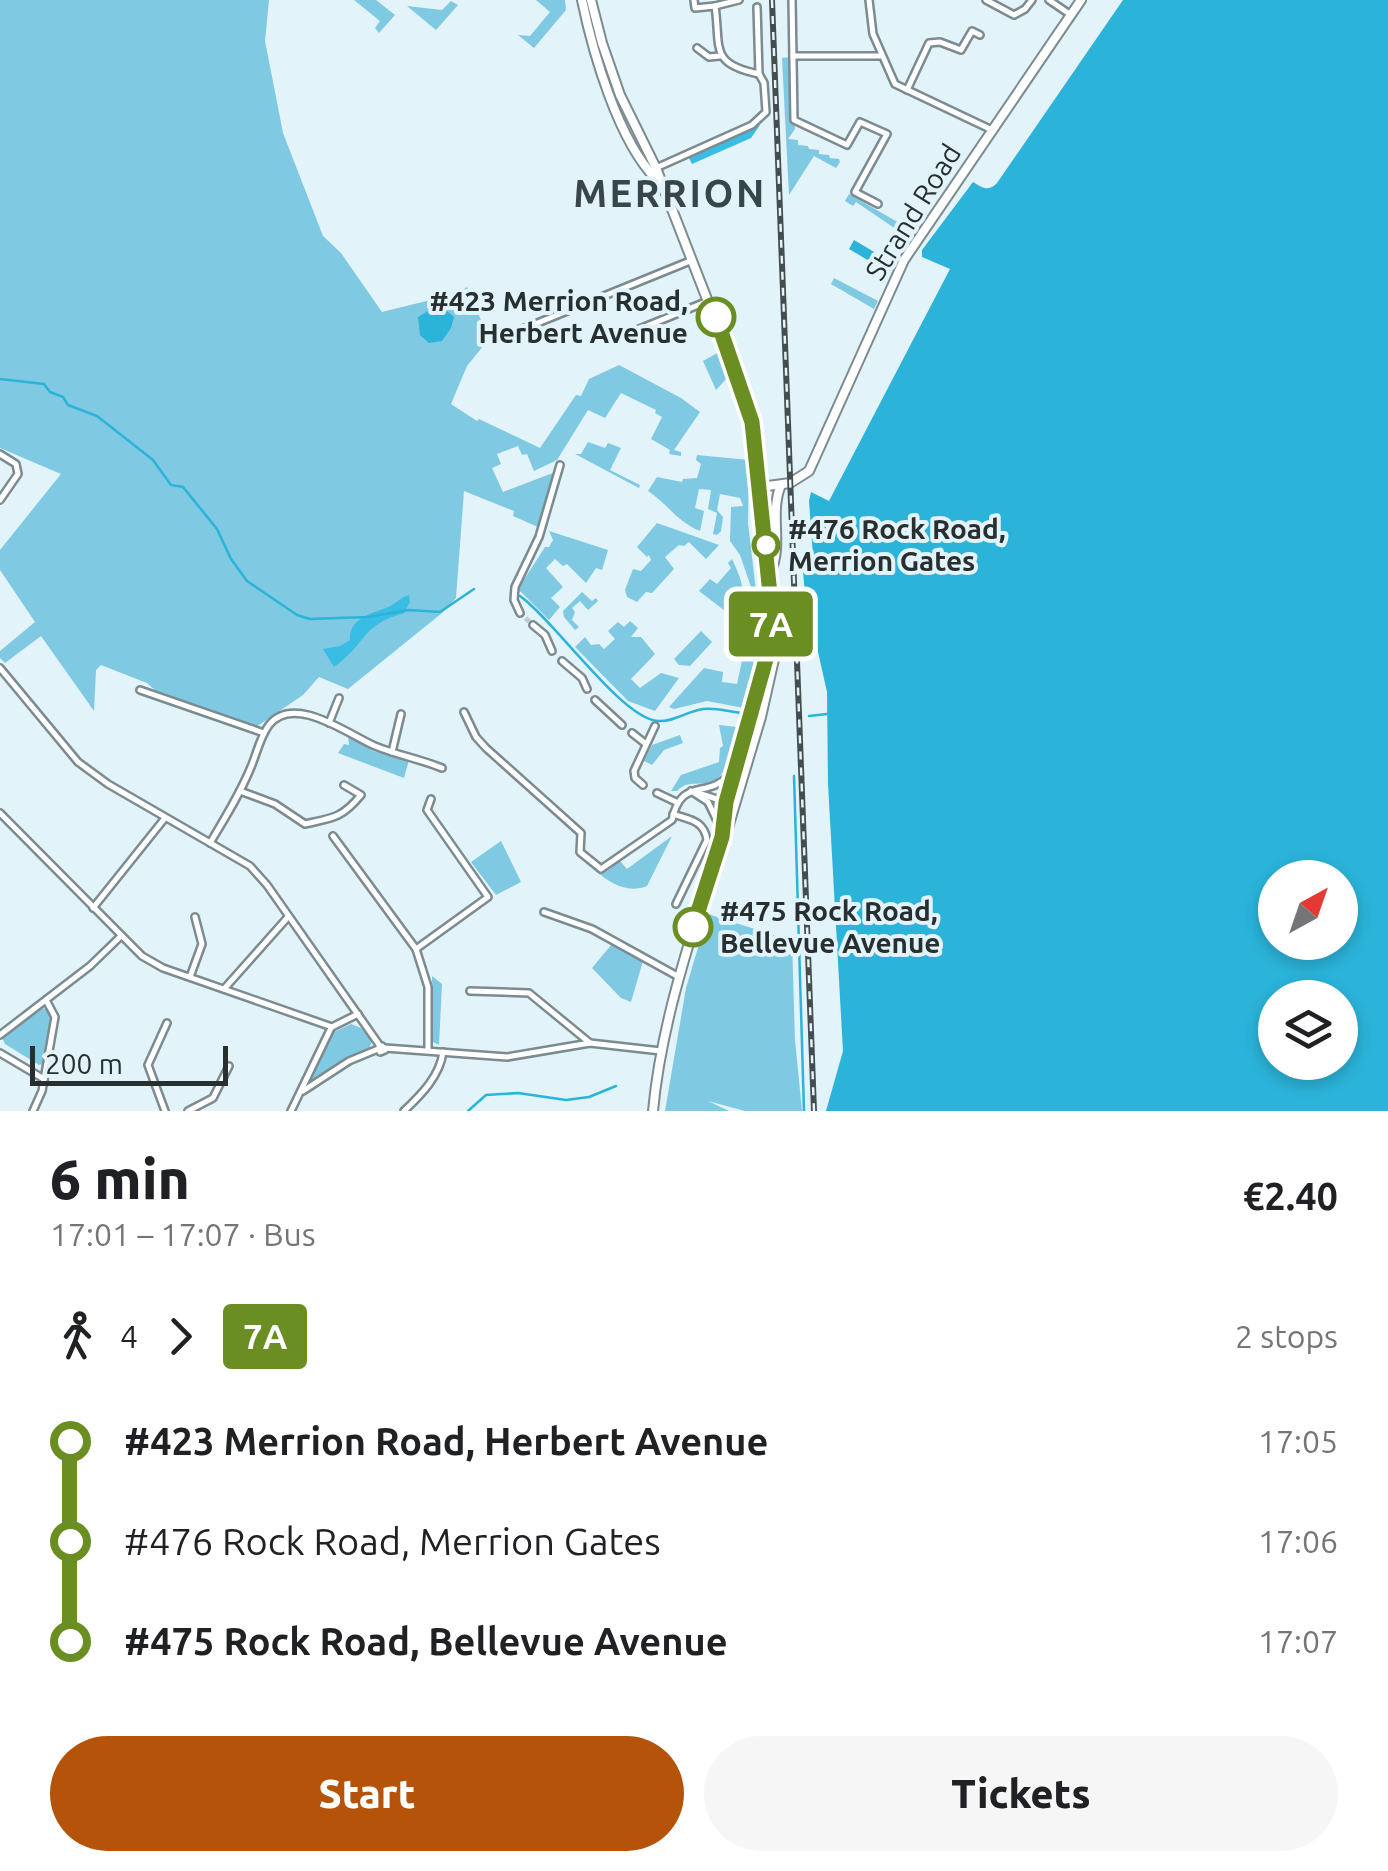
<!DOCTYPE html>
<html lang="en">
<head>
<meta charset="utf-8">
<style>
	:root { --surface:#fff; --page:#f6f6f6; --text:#202124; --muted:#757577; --accent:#b45309 }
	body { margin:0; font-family:Ubuntu,sans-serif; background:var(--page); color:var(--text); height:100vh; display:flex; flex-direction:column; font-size:38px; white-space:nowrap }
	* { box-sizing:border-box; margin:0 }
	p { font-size:32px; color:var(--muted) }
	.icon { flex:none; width:55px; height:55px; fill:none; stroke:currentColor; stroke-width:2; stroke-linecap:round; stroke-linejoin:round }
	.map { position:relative; height:1111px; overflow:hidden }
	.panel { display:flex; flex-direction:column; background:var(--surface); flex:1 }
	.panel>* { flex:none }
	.badge { padding:0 20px; border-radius:8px; font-size:35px; line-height:65px }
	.needle { width:65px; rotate:40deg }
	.buttons { position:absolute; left:1258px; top:860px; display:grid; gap:20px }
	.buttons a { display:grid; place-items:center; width:100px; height:100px; border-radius:50%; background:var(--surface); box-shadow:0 5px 15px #0003; font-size:50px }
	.scale { position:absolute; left:30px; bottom:25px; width:198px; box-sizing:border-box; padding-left:10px; border:5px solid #282f31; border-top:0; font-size:28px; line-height:35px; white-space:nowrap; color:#282f31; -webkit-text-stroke:8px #e2f3f9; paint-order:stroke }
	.map>.badge { position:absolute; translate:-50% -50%; box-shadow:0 0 0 5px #fff }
	.legs { display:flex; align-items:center; gap:15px; height:110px; padding:0 50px; font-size:32px }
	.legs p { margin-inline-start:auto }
	.head { display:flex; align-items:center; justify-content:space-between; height:170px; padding:0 50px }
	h1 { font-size:55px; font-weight:800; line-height:75px }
	.cta { display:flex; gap:20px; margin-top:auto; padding:20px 50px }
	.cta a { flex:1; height:115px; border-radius:60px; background:var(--accent); color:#fff; font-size:40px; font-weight:800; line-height:115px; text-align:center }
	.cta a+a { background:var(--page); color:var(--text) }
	ul { padding:0 50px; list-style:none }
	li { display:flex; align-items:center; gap:35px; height:100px; font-size:38px }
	li i { display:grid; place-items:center; width:15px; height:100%; margin:0 12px; background:currentColor }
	li i::after { content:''; width:25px; height:25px; margin:-12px; border:8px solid; border-radius:50%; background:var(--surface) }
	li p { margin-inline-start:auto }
	li:first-child i { background:linear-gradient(#0000 50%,currentColor 0) }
	li:last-child i { background:linear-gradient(currentColor 50%,#0000 0) }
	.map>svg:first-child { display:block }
	.green { fill:#7fc9e3 }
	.forest { fill:#3abde4 }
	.water { fill:#2bb3da; fill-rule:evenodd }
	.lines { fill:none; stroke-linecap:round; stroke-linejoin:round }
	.stream { stroke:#2bb3da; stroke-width:2.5 }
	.street-tunnel { stroke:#bdccd1; stroke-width:5; stroke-dasharray:5 2.5; stroke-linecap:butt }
	.street-casing { stroke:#7c8b90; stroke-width:10 }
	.secondary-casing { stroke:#7c8b90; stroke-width:12 }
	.street { stroke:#fff; stroke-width:5 }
	.secondary { stroke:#fff; stroke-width:8 }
	.rail-casing { stroke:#444d4f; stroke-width:6 }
	.rail { stroke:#e2f3f9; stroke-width:2.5; stroke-dasharray:8; stroke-linecap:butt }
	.line-1-casing { stroke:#fff; stroke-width:22 }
	.line-1 { stroke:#6b8e23; stroke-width:15 }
	.stop-1-dot { fill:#fff; stroke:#6b8e23; stroke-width:5 }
	.labels { text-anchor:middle; stroke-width:8; stroke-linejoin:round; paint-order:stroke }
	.street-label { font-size:28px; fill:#282f31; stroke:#e2f3f9 }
	.stop-label { font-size:28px; font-weight:bold; fill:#282f31; stroke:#e2f3f9; text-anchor:start }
	.district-label { font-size:38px; font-weight:bold; letter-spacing:2.5px; fill:#38464b; stroke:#e2f3f9 }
</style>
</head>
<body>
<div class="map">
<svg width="1388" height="1111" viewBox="0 0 1388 1111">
	<rect width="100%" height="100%" fill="#e2f3f9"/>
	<g class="green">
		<polygon points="0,0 269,0 265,41 283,133 323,236 341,253 382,312 459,293 467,287 473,299 469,301 471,305 475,304 488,340 467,366 451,404 477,421 479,419 540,448 576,395 581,396 589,379 619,365 681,398 700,412 674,450 681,452 681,456 669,454 670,450 651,439 662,417 655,413 656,410 621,393 605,418 588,410 557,460 534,471 527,454 522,455 518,446 497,454 501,464 492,468 503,492 553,473 538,527 513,516 514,511 464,491 456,598 442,613 348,689 319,677 303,695 256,727 155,690 147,683 101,665 96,670 94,711 41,636 5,663 0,658 0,651 35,622 0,570 0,550 61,474 0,448"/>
		<polygon points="354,0 376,0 395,15 379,33 375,28 380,21"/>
		<polygon points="536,0 565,0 566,10 534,48 518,35 530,36 550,12"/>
		<polygon points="451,1 458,5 436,30 407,6 442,10"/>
		<polygon points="790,57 795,129 788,139 798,140 798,145 808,146 809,149 819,150 819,154 829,155 830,158 839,159 840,162 836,168 814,156 789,195 782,58"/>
		<polygon points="849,194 908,228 915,232 909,238 856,202 853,206 845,201"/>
		<polygon points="834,278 878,301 874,309 831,284"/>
		<polygon points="719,352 728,377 716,390 703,361"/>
		<polygon points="588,442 605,448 608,443 621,448 610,470 640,485 639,488 575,454 581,454"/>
		<path d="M697,455L749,460L748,523L758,608L755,617L743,615L751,587L740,555L730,541L731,507L743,506L740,498L720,494L717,510L723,517L721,531L717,535L713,534L717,513L708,509L711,490L699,489L695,508L704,511L700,531C676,521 669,505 648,491L657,477L682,482L683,479L697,478L701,464L696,460Z"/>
		<polygon points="657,523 719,545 706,559 689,542 684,546 679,545 665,557 674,569 652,593 646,592 637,602 627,597 625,590 633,569 641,571 651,560 649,555 647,557 637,547"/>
		<polygon points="549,531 608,550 602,570 596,568 586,583 567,564 563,566 555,559 546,568 563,587 551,598 560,607 549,620 518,589 545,547 549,547 553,540"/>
		<path d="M732,559C741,579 752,600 729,614L699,591L710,579L717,584L731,568L728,563Z"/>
		<polygon points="582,592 592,601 596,598 598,601 588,610 580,601 572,608 575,612 572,620 579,627 575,630 564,617 563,611"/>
		<polygon points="630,621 638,628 631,637 641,637 655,654 631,679 640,688 661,673 679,678 655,711 628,701 575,647 585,637 591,645 599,644 604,649 615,639 608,631 618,622 624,627"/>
		<polygon points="701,631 712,642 690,666 679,665 674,659"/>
		<polygon points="736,632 749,635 753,641 755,655 744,708 707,701 674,709 669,707 704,668 723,672 722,682 737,684 744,651 739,650 740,642 730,640 728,645 725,643"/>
		<path d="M719,725L737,727C732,745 729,779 708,783C694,785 687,781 677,791H671L681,775L719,762L720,748L723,746Z"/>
		<polygon points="348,735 373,751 409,760 404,778 338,753 344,744 349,745"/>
		<polygon points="680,735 683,743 664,750 652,765 644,761 652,745"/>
		<path d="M672,836L647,886C628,894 610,883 597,872L607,871L620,861L627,869Z"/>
		<polygon points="501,841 521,882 496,895 471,862"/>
		<polygon points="708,914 792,941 795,1040 802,1111 745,1111 708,1101 729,1111 665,1111 686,988"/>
		<polygon points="612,944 643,961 631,1002 621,998 592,968"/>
		<polygon points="432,976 442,984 439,1045 433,1042"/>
		<polygon points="41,1008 47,1009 52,1016 44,1064 39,1065 5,1044 2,1037"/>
		<polygon points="351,1024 361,1028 372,1041 369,1050 335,1065 307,1086 332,1033"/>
	</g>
	<g class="forest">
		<polygon points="760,125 751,138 692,164 689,158"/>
		<path d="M409,595L410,602L404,613C359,626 367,644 334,667L323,649L340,646L350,640C349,619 369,614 386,608C396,604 399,598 409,595Z"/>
	</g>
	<g class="water">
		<path d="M1123,0H1388V1111H826L843,1051L828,784L827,692L805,594L803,571L813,556L809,501L811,492L829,501L950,269L922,257V250L973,182C983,188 988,192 997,183ZM1275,878H1340V942H1275ZM1275,998H1340V1062H1275Z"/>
		<polygon points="854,240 886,259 881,268 849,249"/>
		<polygon points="428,311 447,311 454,317 451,328 442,341 429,343 420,335 418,317"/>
	</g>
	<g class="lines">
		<g class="stream">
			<polyline points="0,379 44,384 50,392 63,397 68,405 97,416 153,460 171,485 183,487 217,529 231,559 247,581 297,615 310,619 368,617 409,610 440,612 474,589"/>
			<path d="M520,596C554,620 622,719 658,721C675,722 687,711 703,709C715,707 730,712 742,713"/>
			<polyline points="809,716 827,714"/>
			<polyline points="794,776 804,1111"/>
			<polyline points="468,1111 486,1095 518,1093 566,1100 589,1097 616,1086"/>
		</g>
		<polyline class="street-tunnel" points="520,613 533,625"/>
		<defs>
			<g id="street">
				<path d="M694,0L695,8L715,6C721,48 709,64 759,74"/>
				<polyline points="792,0 794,120 847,145 860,122 887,134 855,192 878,204"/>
				<polyline points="869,0 873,34 895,84 992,130"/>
				<polyline points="986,0 1014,15 1025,9 1032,0"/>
				<polyline points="1049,0 1071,15"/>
				<polyline points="715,6 739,0"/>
				<polyline points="697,48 709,57 720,56"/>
				<polyline points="793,56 880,56"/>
				<polyline points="907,90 929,43 940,42 961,50 972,31 980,35"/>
				<polyline points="656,168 752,125 766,112 764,83 759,74 757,7"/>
				<polyline points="637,330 708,301"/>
				<polyline points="513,333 690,261"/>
				<polyline points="0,454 16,464 18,474 0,500"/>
				<polyline points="520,613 514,600 515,587 539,537 560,465"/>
				<polyline points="533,625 545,635 552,651"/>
				<polyline points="562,661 582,678 587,689"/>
				<polyline points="0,668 78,762 108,784 250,866 267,885 380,1046"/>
				<polyline points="140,690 264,733"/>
				<polyline points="595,700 622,725"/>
				<path d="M464,712L476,737L486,748L581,833L580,852L601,869L672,820C682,775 707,801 731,773"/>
				<polyline points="329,723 339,698"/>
				<polyline points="632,733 646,744"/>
				<polyline points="392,752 401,714"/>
				<polyline points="643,785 635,778 634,771 655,726"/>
				<path d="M240,791L275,804L305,824C333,818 342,818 361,795L344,785"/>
				<polyline points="691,791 708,802 721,829"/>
				<polyline points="657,793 676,802"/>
				<polyline points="698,793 726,802"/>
				<polyline points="0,813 142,956 163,968 332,1027"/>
				<path d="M673,814C690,820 704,820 707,840L676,904"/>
				<polyline points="333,836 416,949 428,987 428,1050"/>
				<path d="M210,843C225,818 240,794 251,767C257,753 260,737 269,725C294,693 349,735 375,746C397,755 420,759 442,768"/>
				<polyline points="93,908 165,818"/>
				<polyline points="544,912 592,929 679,977"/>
				<polyline points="416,949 488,897 427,810 431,799"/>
				<polyline points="190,977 202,944 195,917"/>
				<polyline points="224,989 288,917"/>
				<polyline points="470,991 529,993 590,1043"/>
				<polyline points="332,1027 358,1014"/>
				<polyline points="0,1035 90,966 121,936"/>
				<polygon points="382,1046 385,1050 380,1052 379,1047"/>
				<polyline points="385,1048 507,1057 590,1043 661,1051"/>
				<polyline points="0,1053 44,1079"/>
				<polyline points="303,1091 349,1061 378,1049"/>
				<polyline points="33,1111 42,1091 55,1017 46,1000"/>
				<polyline points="165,1111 148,1065 167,1023"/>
				<polyline points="188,1111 213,1098 229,1066"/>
				<polyline points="291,1111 331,1028"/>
				<path d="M404,1111C421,1095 440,1076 443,1052"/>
			</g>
			<g id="secondary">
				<path d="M582,0C593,53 618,140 656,179"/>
				<path d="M591,0L602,43L620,95L656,168L747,402L756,445L769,575L770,645L775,655L761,717L727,831C714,846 711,871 705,890C683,962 660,1035 653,1111"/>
				<polyline points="760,487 790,483 809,471 904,260 1081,0"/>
				<path d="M771,571C783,543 769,513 781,485"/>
				<polyline points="722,837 726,802 770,645"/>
			</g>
		</defs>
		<use href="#street" class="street-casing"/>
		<use href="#secondary" class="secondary-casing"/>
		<use href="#street" class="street"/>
		<use href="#secondary" class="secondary"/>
		<defs>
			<polyline id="rail" points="772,0 814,1111"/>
		</defs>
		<use href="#rail" class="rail-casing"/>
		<use href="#rail" class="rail"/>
	</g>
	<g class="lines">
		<defs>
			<polyline id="line-1" points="693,927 722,837 726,802 770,645 772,613 752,422 716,317"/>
		</defs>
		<use href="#line-1" class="line-1-casing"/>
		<use href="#line-1" class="line-1"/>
	</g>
	<g class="stop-1-dot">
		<circle cx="716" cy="317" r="18"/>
		<circle cx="766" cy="545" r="12"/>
		<circle cx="693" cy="927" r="18"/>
	</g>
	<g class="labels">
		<g class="street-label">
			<text transform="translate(913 212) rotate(-58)" y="10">Strand Road</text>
		</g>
		<g class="stop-label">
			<text x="688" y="311" text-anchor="end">#423 Merrion Road,<tspan x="688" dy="32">Herbert Avenue</tspan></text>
			<text x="788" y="539">#476 Rock Road,<tspan x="788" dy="32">Merrion Gates</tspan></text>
			<text x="720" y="921">#475 Rock Road,<tspan x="720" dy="32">Bellevue Avenue</tspan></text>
		</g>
		<g class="district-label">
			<text x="670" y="207">MERRION</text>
		</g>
	</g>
</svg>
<div class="buttons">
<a><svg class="needle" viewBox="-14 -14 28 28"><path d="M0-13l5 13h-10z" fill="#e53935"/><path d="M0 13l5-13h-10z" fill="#757577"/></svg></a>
<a><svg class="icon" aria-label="layers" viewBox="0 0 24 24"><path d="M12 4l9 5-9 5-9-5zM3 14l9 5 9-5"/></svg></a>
</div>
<div class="scale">200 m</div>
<b class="badge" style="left:771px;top:624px;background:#6b8e23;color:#fff">7A</b>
</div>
<section class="panel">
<div class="head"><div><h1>6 min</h1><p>17:01 – 17:07 · Bus</p></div><b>€2.40</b></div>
<div class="legs"><svg class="icon" aria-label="walk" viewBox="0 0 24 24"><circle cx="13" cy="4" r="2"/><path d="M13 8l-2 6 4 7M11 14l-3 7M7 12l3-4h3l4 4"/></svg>4<svg class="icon" aria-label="forward" viewBox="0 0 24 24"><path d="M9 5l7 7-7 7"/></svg><b class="badge" style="background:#6b8e23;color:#fff">7A</b><p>2 stops</p></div>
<ul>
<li><i style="color:#6b8e23"></i><b>#423 Merrion Road, Herbert Avenue</b><p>17:05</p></li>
<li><i style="color:#6b8e23"></i><span>#476 Rock Road, Merrion Gates</span><p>17:06</p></li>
<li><i style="color:#6b8e23"></i><b>#475 Rock Road, Bellevue Avenue</b><p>17:07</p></li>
</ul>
<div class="cta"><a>Start</a><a>Tickets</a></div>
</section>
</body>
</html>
